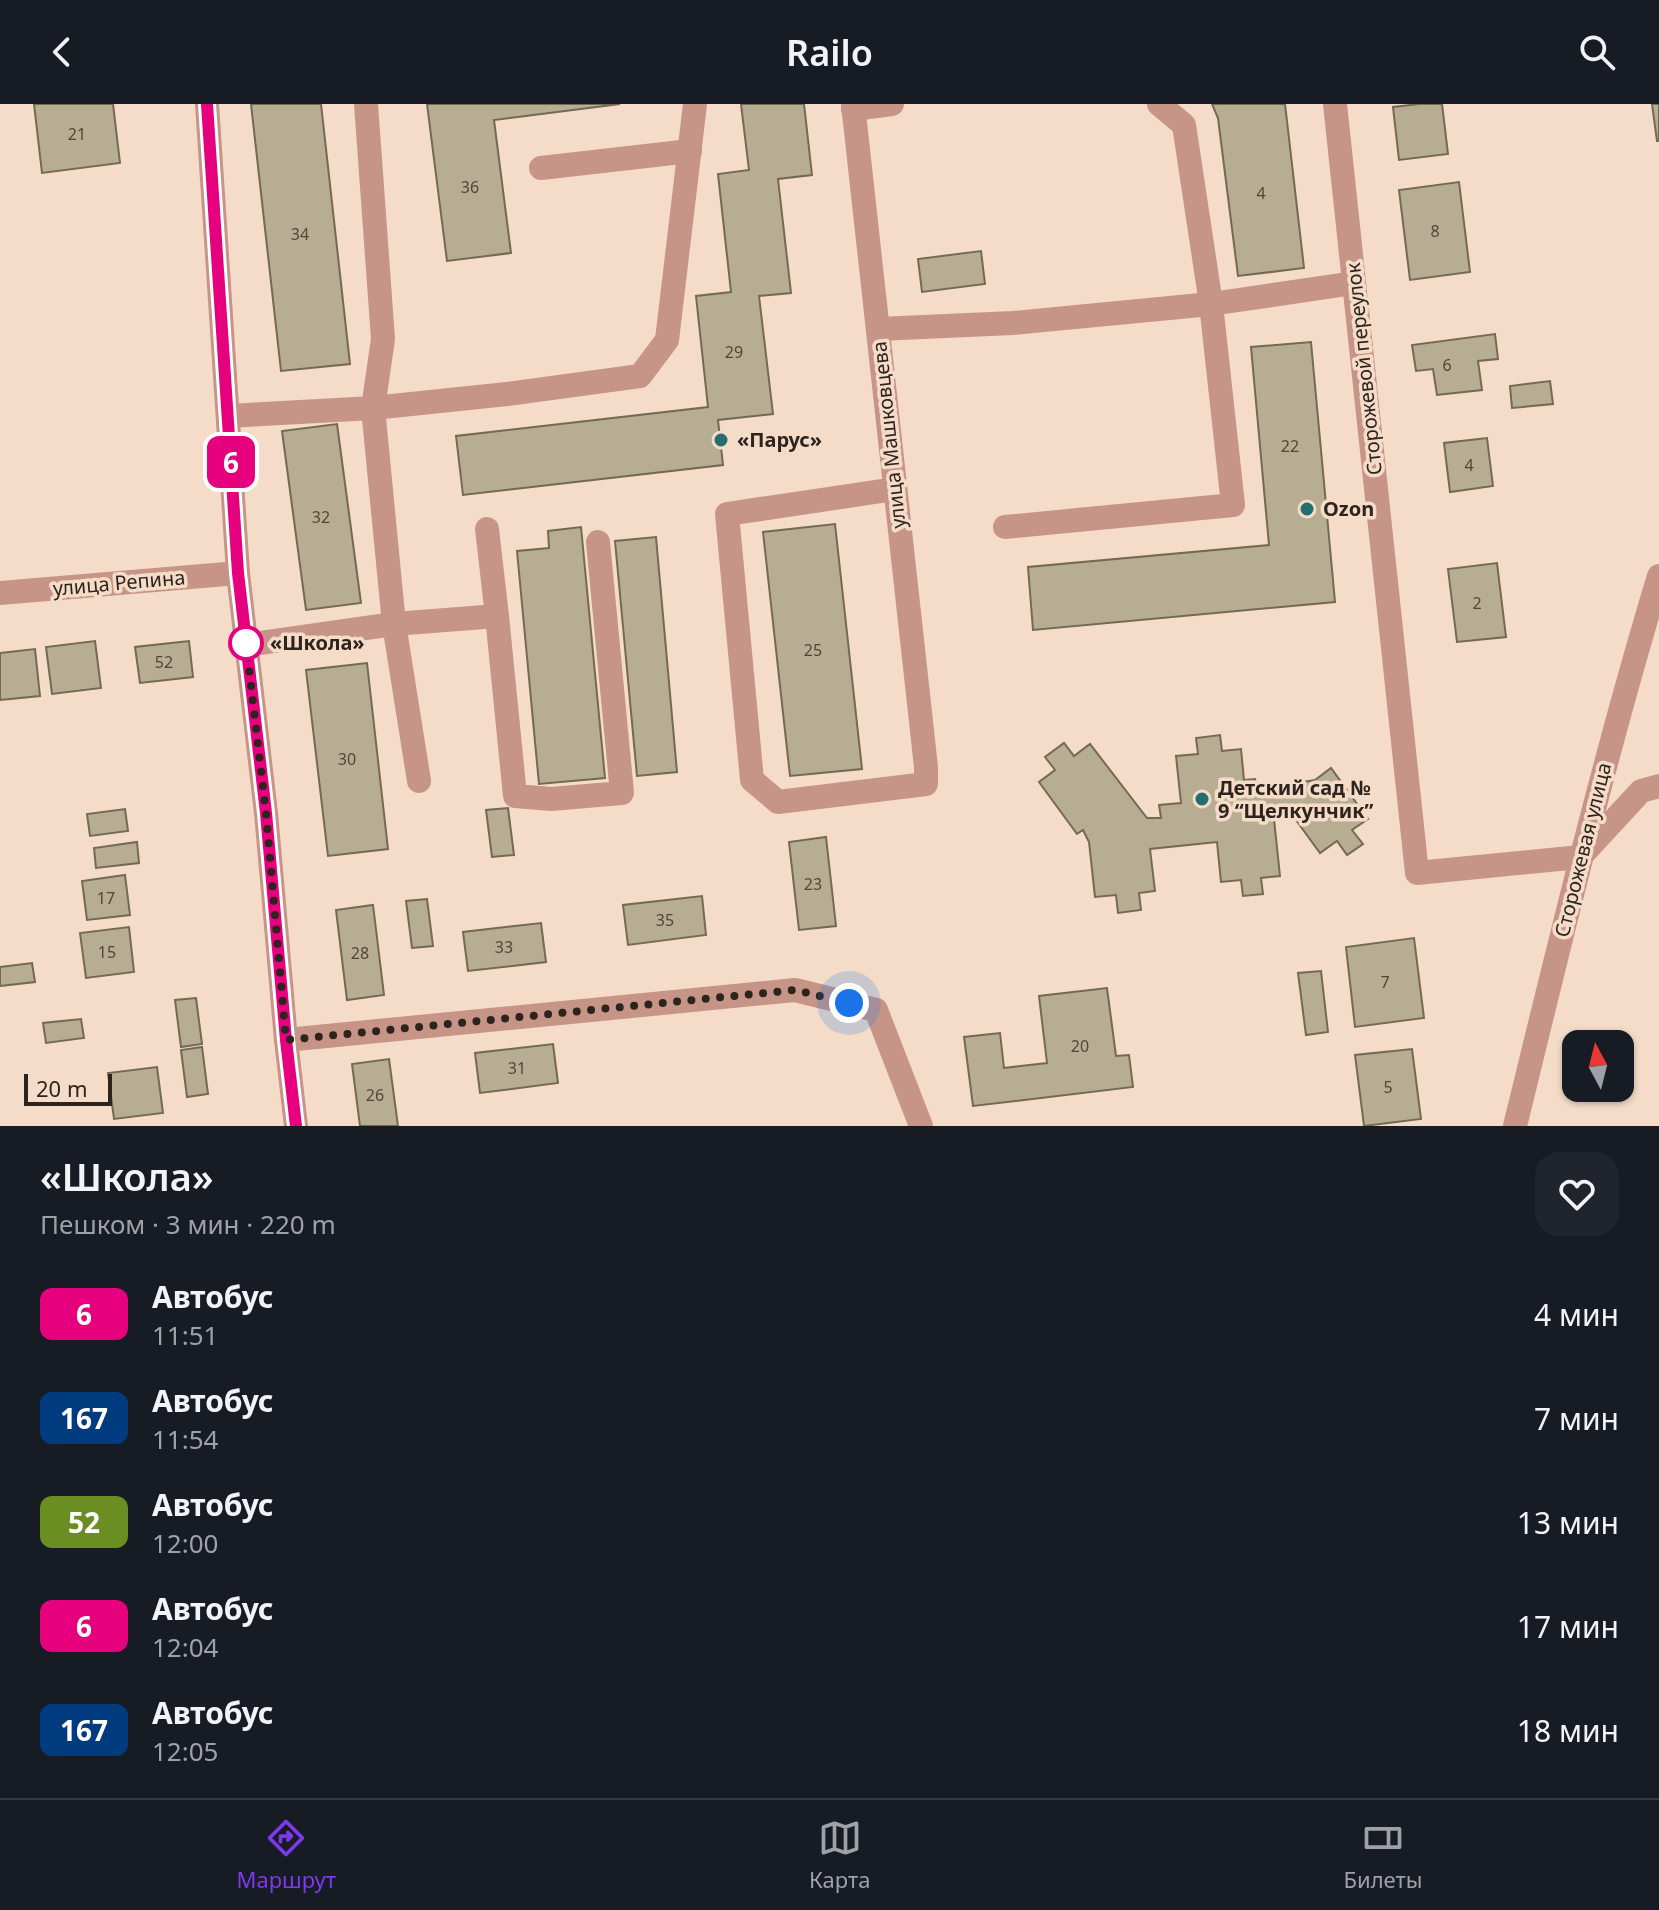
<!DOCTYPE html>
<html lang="ru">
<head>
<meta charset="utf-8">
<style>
	:root { --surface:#171b24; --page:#20242c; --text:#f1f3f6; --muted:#9ea1a6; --line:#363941; --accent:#7c3aed }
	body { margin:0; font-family:"Noto Sans",sans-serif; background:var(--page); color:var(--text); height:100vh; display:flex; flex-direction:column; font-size:30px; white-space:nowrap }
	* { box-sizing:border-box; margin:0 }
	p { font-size:26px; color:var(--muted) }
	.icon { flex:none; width:44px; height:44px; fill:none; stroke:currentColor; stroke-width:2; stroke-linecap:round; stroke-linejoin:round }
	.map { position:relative; height:1022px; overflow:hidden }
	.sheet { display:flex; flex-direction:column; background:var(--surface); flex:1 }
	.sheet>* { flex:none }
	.badge { padding:0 16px; border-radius:12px; font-size:28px; line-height:52px }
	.needle { width:52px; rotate:353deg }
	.tools { position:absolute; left:1562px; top:926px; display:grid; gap:16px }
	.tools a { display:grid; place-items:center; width:72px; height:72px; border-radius:16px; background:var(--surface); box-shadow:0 2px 6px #0004; font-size:40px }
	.scale { position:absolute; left:24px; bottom:20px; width:88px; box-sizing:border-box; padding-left:8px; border:4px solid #2d241d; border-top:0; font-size:22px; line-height:28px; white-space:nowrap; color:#2d241d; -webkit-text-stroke:6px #f5dcc8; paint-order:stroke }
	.you { position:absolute; width:40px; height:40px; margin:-20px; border:6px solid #fff; border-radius:50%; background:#1a73e8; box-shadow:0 0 0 12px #1a73e833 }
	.map>.badge { position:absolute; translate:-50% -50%; box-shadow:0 0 0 4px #fff }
	.round { display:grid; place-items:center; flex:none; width:84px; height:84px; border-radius:24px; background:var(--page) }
	.headline { display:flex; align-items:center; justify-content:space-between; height:136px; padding:0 40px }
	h1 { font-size:38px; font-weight:600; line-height:60px }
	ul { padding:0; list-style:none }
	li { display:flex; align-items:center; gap:24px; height:104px; padding:0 40px }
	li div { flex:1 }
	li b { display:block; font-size:30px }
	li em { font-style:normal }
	li .badge { min-width:88px; font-weight:700; text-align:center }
	header { display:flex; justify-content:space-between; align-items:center; height:104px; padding:0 40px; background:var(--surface); font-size:36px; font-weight:600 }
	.menu { display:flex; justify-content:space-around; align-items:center; height:112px; border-top:2px solid var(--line); background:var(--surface); font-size:22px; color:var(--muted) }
	.menu a { display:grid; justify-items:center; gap:4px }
	.menu .current { color:var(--accent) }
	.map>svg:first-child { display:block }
	.building { fill:#b7ad92; stroke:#746a52; stroke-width:2 }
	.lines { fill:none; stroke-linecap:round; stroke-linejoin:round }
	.minor { stroke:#c79588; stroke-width:24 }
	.line-casing { stroke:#fff; stroke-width:18 }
	.line { stroke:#e6007e; stroke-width:12 }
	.walk { stroke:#2d241d; stroke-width:8; stroke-dasharray:0 14.4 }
	.poi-dot { fill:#236e71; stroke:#f5dcc8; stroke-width:3 }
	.stop-dot { fill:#fff; stroke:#e6007e; stroke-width:4 }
	.labels { text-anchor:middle; stroke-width:7; stroke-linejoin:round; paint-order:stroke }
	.number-label { font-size:16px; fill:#50463a }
	.street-label { font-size:20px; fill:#2d241d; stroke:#f5dcc8 }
	.poi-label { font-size:20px; font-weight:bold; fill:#2d241d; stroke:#f5dcc8; text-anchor:start }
	.stop-label { font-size:20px; font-weight:bold; fill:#2d241d; stroke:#f5dcc8; text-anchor:start }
</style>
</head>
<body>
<header><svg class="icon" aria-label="back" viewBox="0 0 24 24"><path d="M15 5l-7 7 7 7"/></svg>Railo<svg class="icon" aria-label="search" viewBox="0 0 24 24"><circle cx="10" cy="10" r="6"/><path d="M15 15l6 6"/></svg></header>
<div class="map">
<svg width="1659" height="1022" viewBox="0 0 1659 1022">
	<rect width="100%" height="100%" fill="#f5dcc8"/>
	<g class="building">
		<polygon points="34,0 113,0 120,59 42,69"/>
		<polygon points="251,0 321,0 350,260 281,267"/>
		<polygon points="427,0 620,0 494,16 511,149 447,157"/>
		<polygon points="741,0 804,0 812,71 778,75 791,189 759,192 773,310 718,316 723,361 463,391 456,332 708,303 696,192 731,188 718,70 749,66"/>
		<polygon points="1212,0 1285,0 1304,164 1238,172 1218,14"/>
		<polygon points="1419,0 1442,0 1448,50 1399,56 1393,3"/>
		<polygon points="1652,0 1659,0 1659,37 1657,37"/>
		<polygon points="1459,78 1470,168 1410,176 1399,86"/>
		<polygon points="981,147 985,180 922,188 918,155"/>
		<polygon points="1495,230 1498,255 1478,257 1482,286 1437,291 1433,265 1416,267 1412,241"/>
		<polygon points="1311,238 1335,498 1033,526 1028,463 1269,441 1251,243"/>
		<polygon points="1550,277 1553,300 1512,304 1510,282"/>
		<polygon points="337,320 361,499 306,506 282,327"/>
		<polygon points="1487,334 1493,382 1450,388 1444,339"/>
		<polygon points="835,420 862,665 790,672 763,428"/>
		<polygon points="581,423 605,674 539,680 517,447 549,444 548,427"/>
		<polygon points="656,433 677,668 637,672 615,437"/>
		<polygon points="1497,459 1506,533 1457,538 1448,465"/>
		<polygon points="95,537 101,584 52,590 46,543"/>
		<polygon points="189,537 193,573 140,579 135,543"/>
		<polygon points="35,545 40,592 0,596 0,549"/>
		<polygon points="367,559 388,745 328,752 306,566"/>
		<polygon points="1220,631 1222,647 1241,645 1244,676 1255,675 1257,685 1315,676 1331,664 1368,715 1352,726 1363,740 1347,751 1337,737 1320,749 1293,712 1274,715 1280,772 1261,774 1263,790 1243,792 1241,776 1221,778 1217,738 1150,745 1155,787 1139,789 1141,806 1118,809 1116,791 1095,793 1089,738 1083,726 1077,730 1039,678 1055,666 1045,653 1064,639 1074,652 1090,640 1147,714 1161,714 1159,701 1181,699 1176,652 1198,650 1196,634"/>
		<polygon points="508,704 514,751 492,753 486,706"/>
		<polygon points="125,705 128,727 90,732 87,710"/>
		<polygon points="826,733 836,822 799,826 789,738"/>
		<polygon points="137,738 139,759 96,764 94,744"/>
		<polygon points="125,771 130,811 87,816 82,777"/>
		<polygon points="702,792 706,831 628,841 623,801"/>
		<polygon points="427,795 433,842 412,844 406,797"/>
		<polygon points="373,801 384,891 347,896 336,806"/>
		<polygon points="541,819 546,858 468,867 463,828"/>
		<polygon points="129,823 134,868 86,874 80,829"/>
		<polygon points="1414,834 1424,914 1355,923 1346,843"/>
		<polygon points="32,859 35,878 0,882 0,863"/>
		<polygon points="1321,867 1328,928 1306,931 1298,869"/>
		<polygon points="1107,884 1116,952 1129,951 1133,983 973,1002 964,933 1000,929 1004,964 1047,959 1039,892"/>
		<polygon points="196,894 202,940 181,943 175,896"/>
		<polygon points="81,915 84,934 46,939 43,919"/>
		<polygon points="553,940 558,979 480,989 475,949"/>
		<polygon points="202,943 208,990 187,993 181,946"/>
		<polygon points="1412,945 1421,1015 1364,1022 1355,951"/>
		<polygon points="389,955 398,1022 360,1022 352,960"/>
		<polygon points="157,963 163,1009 114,1015 108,969"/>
	</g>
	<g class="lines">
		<g class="minor">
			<polyline points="207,0 238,469 266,709 286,936 296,1022"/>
			<polyline points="366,0 383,235 373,304 394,520 497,512 515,692 551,695 622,689 598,438"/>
			<polyline points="853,0 926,663 926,680 778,698 752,676 727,410 895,385"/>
			<polyline points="1335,0 1417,769 1580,753 1641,687 1659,682"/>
			<polyline points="853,5 892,0"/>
			<polyline points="541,64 690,47"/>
			<polyline points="878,225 1013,219 1211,200 1354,179"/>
			<polyline points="228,312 373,304 507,290 640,272 667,236 695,0"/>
			<polyline points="1005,423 1233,401 1211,200 1184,21 1159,0"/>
			<polyline points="487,425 497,512"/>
			<polyline points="0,489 238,469"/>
			<polyline points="246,541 394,520 419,677"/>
			<polyline points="286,936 795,886 876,906 921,1022"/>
			<path d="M1515,1022C1560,838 1604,654 1659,472"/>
		</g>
	</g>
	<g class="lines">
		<defs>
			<polyline id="line" points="207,0 238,469 266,709 286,936 296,1022"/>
		</defs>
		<use href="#line" class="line-casing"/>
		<use href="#line" class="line"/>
		<polyline class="walk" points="246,539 266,709 286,936 795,886 849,899"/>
	</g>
	<g class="poi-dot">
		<circle cx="721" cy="336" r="8"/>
		<circle cx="1307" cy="405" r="8"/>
		<circle cx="1202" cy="695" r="8"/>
	</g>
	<circle class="stop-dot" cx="246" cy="539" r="16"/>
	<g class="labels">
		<g class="number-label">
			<text x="77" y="36">21</text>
			<text x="470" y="89">36</text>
			<text x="1261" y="95">4</text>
			<text x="1435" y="133">8</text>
			<text x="300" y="136">34</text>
			<text x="734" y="254">29</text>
			<text x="1447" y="267">6</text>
			<text x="1290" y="348">22</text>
			<text x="1469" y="367">4</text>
			<text x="321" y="419">32</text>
			<text x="1477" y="505">2</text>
			<text x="813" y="552">25</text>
			<text x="164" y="564">52</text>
			<text x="347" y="661">30</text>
			<text x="813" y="786">23</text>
			<text x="106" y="800">17</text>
			<text x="665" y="822">35</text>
			<text x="504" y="849">33</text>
			<text x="107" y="854">15</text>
			<text x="360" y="855">28</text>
			<text x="1385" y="884">7</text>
			<text x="1080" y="948">20</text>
			<text x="517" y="970">31</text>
			<text x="1388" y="989">5</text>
			<text x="375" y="997">26</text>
		</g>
		<g class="street-label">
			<text transform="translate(1364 265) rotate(-96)" y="7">Сторожевой переулок</text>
			<text transform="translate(889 331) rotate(-96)" y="7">улица Машковцева</text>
			<text transform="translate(119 479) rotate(-5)" y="7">улица Репина</text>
			<text transform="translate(1583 746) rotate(-76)" y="7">Сторожевая улица</text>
		</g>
		<g class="poi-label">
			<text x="737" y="343">«Парус»</text>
			<text x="1323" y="412">Ozon</text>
			<text x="1218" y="691">Детский сад №<tspan x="1218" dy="23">9 “Щелкунчик”</tspan></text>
		</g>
		<g class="stop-label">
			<text x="270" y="546">«Школа»</text>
		</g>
	</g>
</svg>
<div class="tools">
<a><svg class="needle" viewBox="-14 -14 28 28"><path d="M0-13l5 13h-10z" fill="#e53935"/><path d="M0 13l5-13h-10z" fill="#9ea1a6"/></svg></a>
</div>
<div class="scale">20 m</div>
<div class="you" style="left:849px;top:899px"></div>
<b class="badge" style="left:231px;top:358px;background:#e6007e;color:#fff">6</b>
</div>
<section class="sheet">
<div class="headline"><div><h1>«Школа»</h1><p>Пешком · 3 мин · 220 m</p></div><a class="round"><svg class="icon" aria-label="heart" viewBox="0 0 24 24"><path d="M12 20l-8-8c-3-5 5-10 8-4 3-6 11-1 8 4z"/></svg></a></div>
<ul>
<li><span class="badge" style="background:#e6007e;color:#fff">6</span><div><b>Автобус</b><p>11:51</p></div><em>4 мин</em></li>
<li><span class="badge" style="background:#003b80;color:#fff">167</span><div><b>Автобус</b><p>11:54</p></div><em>7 мин</em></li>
<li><span class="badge" style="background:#6b8e23;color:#fff">52</span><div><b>Автобус</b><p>12:00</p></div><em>13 мин</em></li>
<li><span class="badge" style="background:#e6007e;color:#fff">6</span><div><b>Автобус</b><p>12:04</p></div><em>17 мин</em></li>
<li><span class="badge" style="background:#003b80;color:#fff">167</span><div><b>Автобус</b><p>12:05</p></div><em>18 мин</em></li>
</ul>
</section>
<nav class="menu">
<a class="current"><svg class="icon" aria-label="directions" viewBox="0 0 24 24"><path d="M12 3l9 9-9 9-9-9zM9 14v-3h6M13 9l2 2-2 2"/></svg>Маршрут</a>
<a><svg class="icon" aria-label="map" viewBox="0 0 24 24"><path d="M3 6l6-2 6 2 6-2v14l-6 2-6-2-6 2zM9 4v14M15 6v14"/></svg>Карта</a>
<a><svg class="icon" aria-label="tickets" viewBox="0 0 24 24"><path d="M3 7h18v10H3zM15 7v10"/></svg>Билеты</a>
</nav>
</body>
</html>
